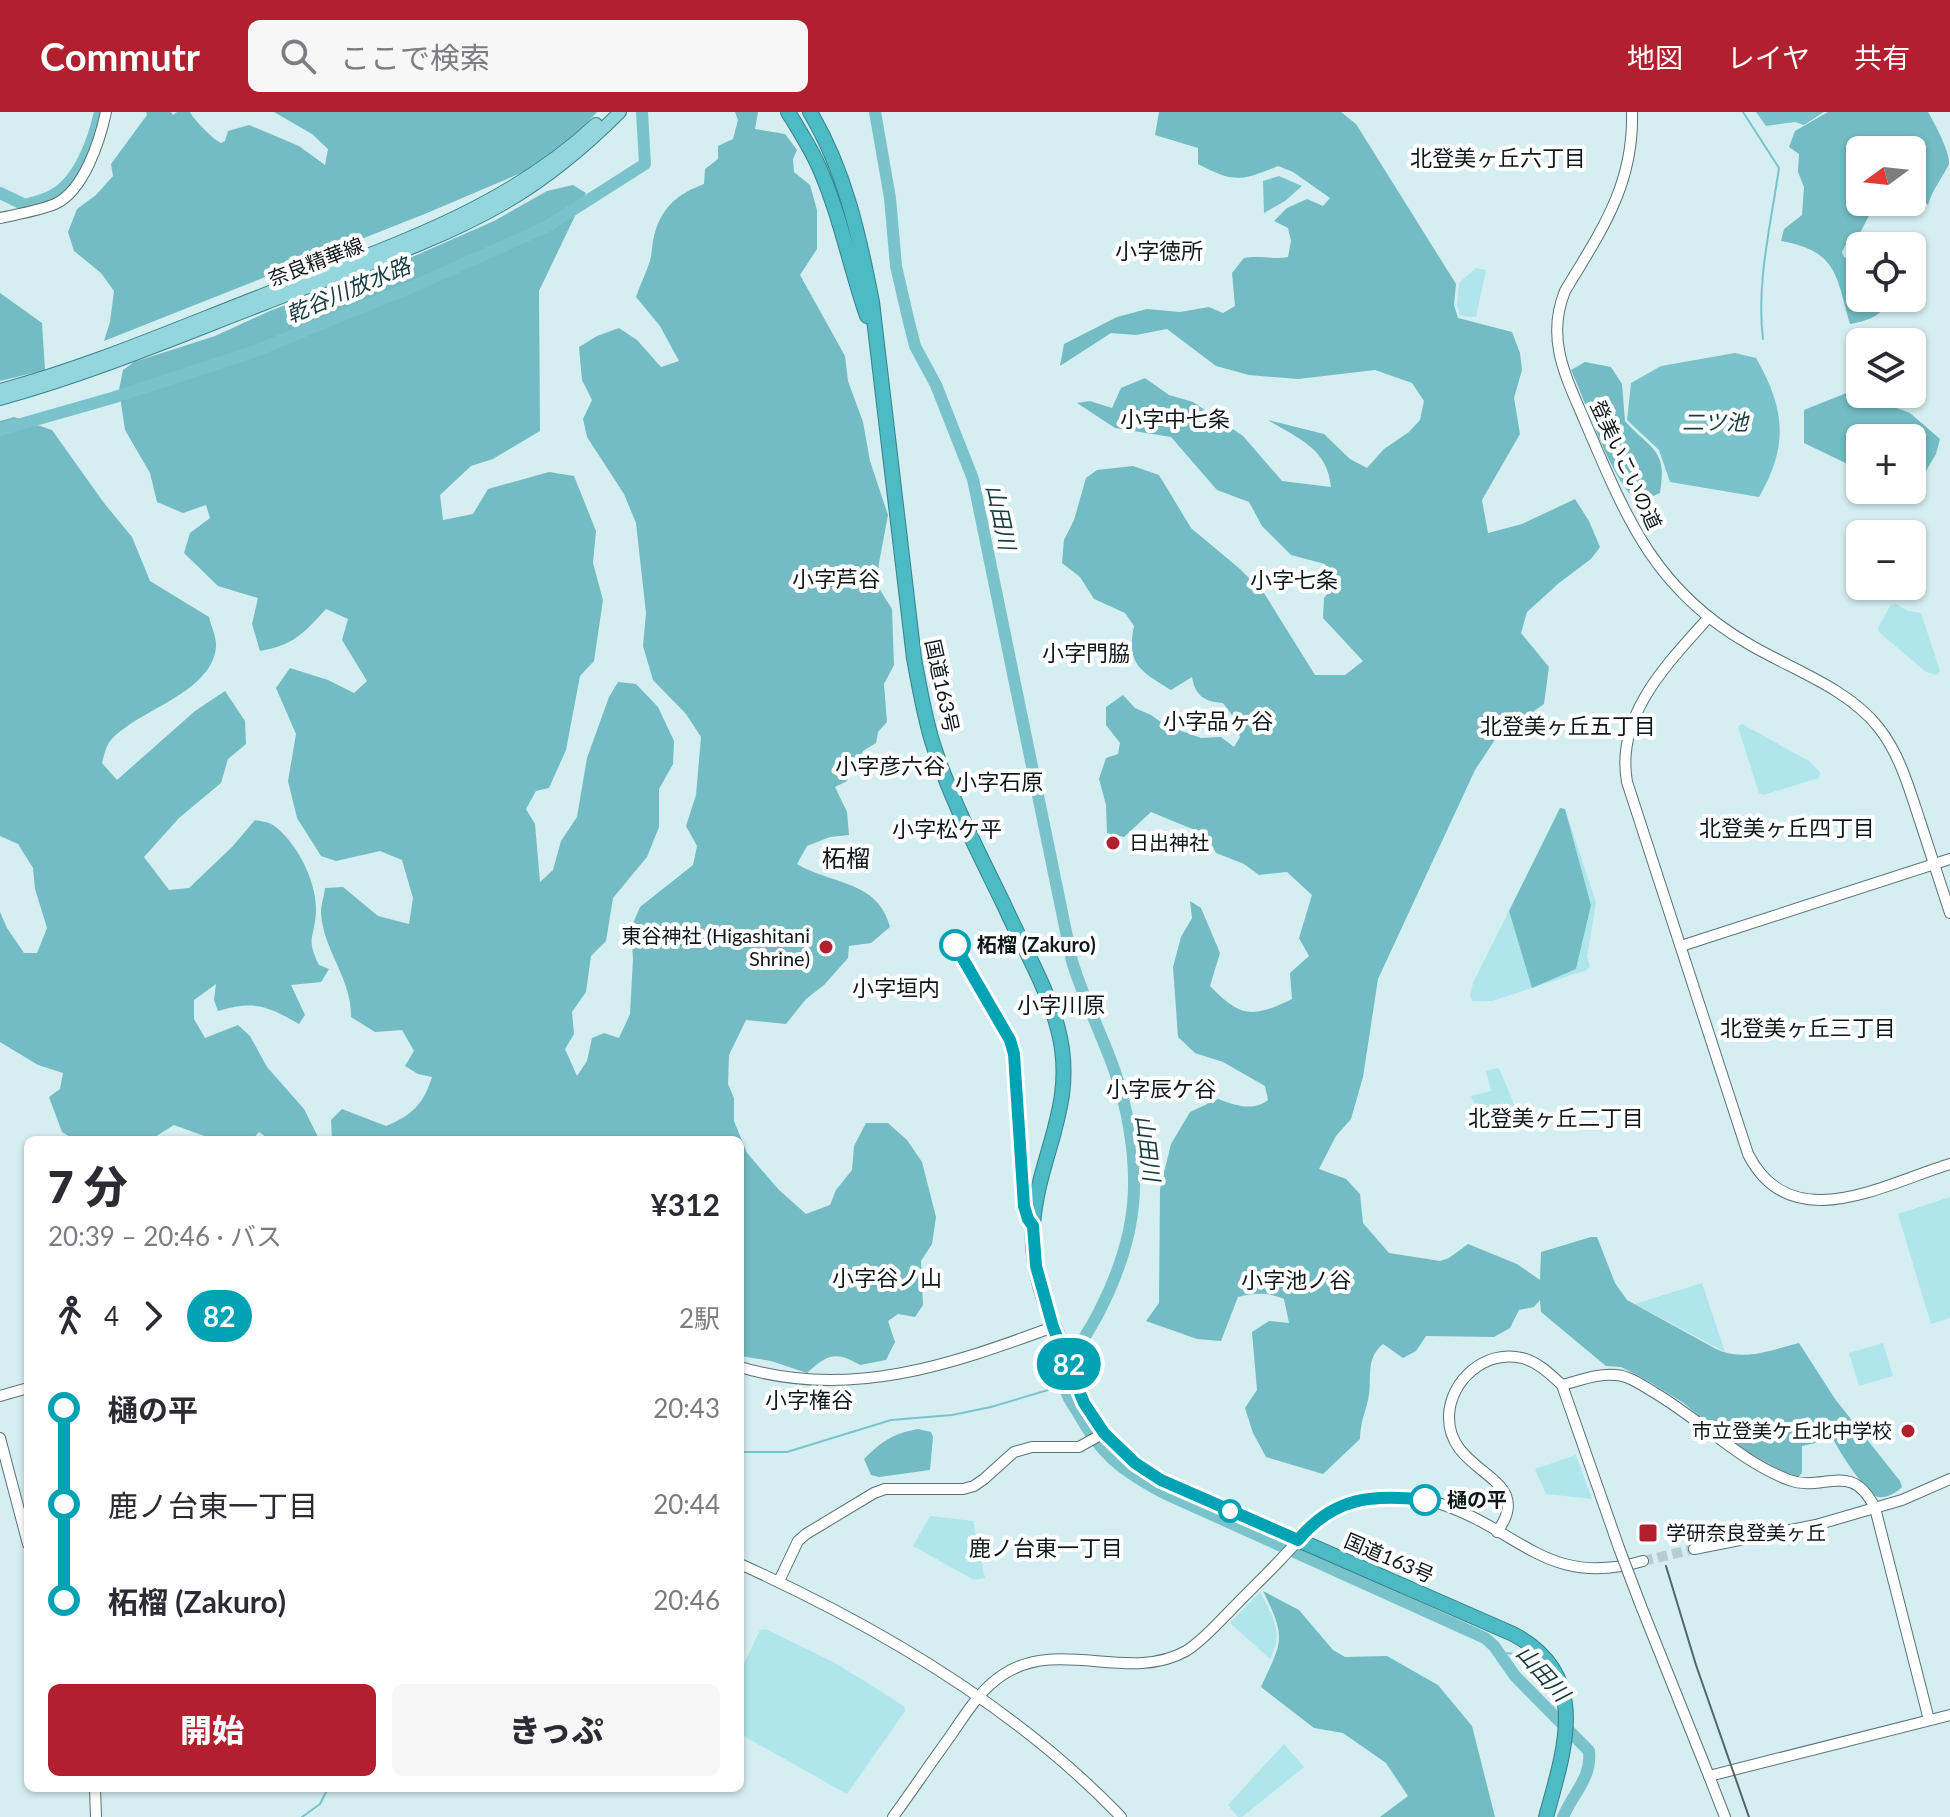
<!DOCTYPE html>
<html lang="ja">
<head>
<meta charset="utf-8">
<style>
	:root { --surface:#fff; --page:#f7f7f7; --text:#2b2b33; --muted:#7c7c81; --accent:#b22030 }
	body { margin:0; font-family:Lato,"Noto Sans JP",sans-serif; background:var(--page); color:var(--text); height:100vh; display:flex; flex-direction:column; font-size:30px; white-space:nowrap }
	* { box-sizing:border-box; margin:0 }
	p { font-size:26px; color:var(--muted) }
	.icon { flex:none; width:44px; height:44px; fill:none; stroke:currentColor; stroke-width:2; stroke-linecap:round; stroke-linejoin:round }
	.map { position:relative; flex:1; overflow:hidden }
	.drawer { position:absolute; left:24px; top:1024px; width:720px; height:656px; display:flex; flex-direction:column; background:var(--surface); border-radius:12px; box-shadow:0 2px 6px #0004 }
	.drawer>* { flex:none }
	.badge { padding:0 16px; border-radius:26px; font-size:28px; line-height:52px }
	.needle { width:52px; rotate:255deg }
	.controls { position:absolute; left:1846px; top:24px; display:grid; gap:16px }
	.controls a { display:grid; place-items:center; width:80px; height:80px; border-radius:12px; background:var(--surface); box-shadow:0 2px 6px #0004; font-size:40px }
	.map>.badge { position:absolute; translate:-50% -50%; box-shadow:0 0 0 4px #fff }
	.legs { display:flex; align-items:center; gap:12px; height:88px; padding:0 24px; font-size:26px }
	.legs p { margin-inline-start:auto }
	.head { display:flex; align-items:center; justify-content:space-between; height:136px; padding:0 24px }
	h1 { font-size:44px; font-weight:800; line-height:60px }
	.primary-button { display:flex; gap:16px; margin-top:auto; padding:16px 24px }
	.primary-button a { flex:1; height:92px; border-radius:12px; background:var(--accent); color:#fff; font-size:32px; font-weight:800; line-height:92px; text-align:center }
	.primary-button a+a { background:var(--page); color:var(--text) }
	ul { padding:0 24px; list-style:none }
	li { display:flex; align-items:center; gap:28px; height:96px; font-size:30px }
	li i { display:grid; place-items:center; width:12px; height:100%; margin:0 10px; background:currentColor }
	li i::after { content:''; width:20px; height:20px; margin:-10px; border:6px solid; border-radius:50%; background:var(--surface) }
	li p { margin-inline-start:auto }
	li:first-child i { background:linear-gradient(#0000 50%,currentColor 0) }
	li:last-child i { background:linear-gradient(currentColor 50%,#0000 0) }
	header { display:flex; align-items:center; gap:48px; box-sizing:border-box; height:112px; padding:0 40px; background:var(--accent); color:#fff }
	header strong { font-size:38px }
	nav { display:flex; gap:44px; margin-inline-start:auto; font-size:28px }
	.search { width:560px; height:72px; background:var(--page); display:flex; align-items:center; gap:20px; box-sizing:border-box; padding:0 28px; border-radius:12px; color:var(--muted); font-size:30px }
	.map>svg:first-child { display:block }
	.green { fill:#afe6eb }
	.forest { fill:#73bcc3 }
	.water { fill:#7ac3cb }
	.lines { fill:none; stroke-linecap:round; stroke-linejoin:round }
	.stream { stroke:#7ac3cb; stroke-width:2 }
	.river { stroke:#7ac3cb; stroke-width:12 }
	.minor-tunnel { stroke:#b7ced1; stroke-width:10; stroke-dasharray:10 5; stroke-linecap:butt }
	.minor-casing { stroke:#5b7274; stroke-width:12 }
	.major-casing { stroke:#378289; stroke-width:14 }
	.highway-casing { stroke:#378289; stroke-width:16 }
	.minor { stroke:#fff; stroke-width:10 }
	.major { stroke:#94d6dd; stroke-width:12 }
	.highway { stroke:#4cbbc6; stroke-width:14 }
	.rail { stroke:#556465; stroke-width:2 }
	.minor-bridge-casing { stroke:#5b7274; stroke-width:12; stroke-linecap:butt }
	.minor-bridge { stroke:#fff; stroke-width:10 }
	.line-1-casing { stroke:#fff; stroke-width:18 }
	.line-1 { stroke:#00a3b4; stroke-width:12 }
	.poi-dot { fill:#b22030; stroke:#fff; stroke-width:3 }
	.stop-1-dot { fill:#fff; stroke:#00a3b4; stroke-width:4 }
	.labels { text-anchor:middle; stroke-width:8; stroke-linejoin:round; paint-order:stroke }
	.street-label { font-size:20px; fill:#0f1819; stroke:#fff }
	.poi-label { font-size:20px; fill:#0f1819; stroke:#fff; text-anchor:start }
	.stop-label { font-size:20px; font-weight:bold; fill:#0f1819; stroke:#fff; text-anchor:start }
	.neighbourhood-label { font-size:22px; fill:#0f1819; stroke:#fff }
	.water-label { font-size:22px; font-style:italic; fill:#173b3e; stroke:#fff }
	.quarter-label { font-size:24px; fill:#0f1819; stroke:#fff }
</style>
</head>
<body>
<header>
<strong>Commutr</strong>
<div class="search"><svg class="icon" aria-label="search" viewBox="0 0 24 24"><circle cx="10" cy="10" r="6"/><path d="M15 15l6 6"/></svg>ここで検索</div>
<nav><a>地図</a><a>レイヤ</a><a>共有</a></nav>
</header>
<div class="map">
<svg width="1950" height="1705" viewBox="0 0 1950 1705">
	<rect width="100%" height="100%" fill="#d5eef1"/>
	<g class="green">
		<polygon points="1476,156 1486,158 1476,205 1460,204 1457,193 1459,171"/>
		<polygon points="1896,492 1908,499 1921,501 1940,559 1937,563 1926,560 1880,521 1878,516 1890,494"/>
		<polygon points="1742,612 1809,649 1820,660 1819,666 1763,683 1759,681 1738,615"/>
		<polygon points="1565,697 1596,790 1587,845 1590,854 1587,858 1492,889 1473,889 1470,885 1473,871 1509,799 1532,876 1576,857 1591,793"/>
		<polygon points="1497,956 1500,958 1514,993 1512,998 1479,1002 1471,984 1491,979 1486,959"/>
		<polygon points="1950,1085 1950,1206 1931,1212 1898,1102"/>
		<polygon points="1702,1171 1725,1240 1635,1192"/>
		<polygon points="1883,1231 1893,1264 1859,1274 1849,1241"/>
		<polygon points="1576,1343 1592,1387 1546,1382 1535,1357"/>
		<polygon points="930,1404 973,1409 985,1466 974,1468 913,1434"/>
		<path d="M1260,1480C1273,1505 1284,1520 1270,1547L1230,1511Z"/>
		<polygon points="766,1517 837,1552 904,1594 905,1599 847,1682 740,1622 740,1560 760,1518"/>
		<polygon points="1284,1632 1304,1655 1242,1705 1238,1705 1228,1693"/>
	</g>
	<g class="forest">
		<path d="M146,0H171L173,3L177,0H190C192,6 215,29 221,31L225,29L228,19L249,13L299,34L325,53L328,37L312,22L274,0H597L566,34L542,52L427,101L104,229L110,210L114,179L101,161L74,139L68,120L77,97L96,83L113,64L111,52L147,3Z"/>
		<path d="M735,0H758L755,17L785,22L797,38L793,47L794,60L810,73L817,98V137L800,163L845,244L848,269L863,310L870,349L888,403L879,451L877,473L892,497L894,553L884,572L887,610L878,620L876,631L863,639L847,669L835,675L847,700L849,723L830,725L807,734L797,752C832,773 878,768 890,815L871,831L849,834L848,846L824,873L806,887L786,912L746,908L729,943L728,972L734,986V1009L747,1041L779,1078L806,1102L830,1093L836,1078L852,1058L854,1034L866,1011H888L907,1028L922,1050L936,1105L932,1132L921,1149L923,1193L915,1205L898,1202L888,1209L895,1230L886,1248L860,1253C836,1238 826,1243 807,1261L771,1249L740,1244V1028H332L331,1008L342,997L386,1014C412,1003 423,993 432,965L418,962L405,954L414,939L402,918L375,920L351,905C352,867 323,838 321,801C321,793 324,784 325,776L343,775L378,804L409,812L413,786L402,748L380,739L336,749L321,744L297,706L288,669L296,622L276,576L290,556L328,568L354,581L367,569L342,528L348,507L326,497C304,521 294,533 260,539L252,512L258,486L218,474L184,441L190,421L210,406L206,393L183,401L157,390L150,361L125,318L119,278L123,258L134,250L215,224L272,198L403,149L494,109L547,79L573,73L586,81L539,179L540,319L493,347L471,354L440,383L443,408L473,402L488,377L549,360L574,364L596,419L593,451L603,488L594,549L580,564L566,638L549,676L536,679L526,697L535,712L540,770L553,758L561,729L577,705L587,646L609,585L618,570L636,572L658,595L674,629L673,652L659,677V715L647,745L613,786L606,829L591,844L586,880L572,900L574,922L565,937L577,964L587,949L592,926L604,921L619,926L630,902L633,847L631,816L640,795L693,753L697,734L686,714L696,683L701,625L686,602L653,568L643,534L646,501L636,411L624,382L587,325L583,307L592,288L582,268L579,235L597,224L619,216L637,228L661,255L679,249L660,214L636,185C640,173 646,161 650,149C652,141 652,133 654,124C661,96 677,82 704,72L705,57L718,47V34L733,27L738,8Z"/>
		<path d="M1159,0H1341L1356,12L1456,172L1454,193L1458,206L1512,220L1520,241L1522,258L1514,286L1520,322L1482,388L1488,421L1522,412L1575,387L1589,409L1600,435L1591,447L1559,471L1527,500L1521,521L1549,555L1544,592L1496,626L1475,658L1378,867L1363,965L1351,1007L1336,1024L1319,1057L1346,1067L1360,1082L1363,1111L1389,1141L1440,1149L1449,1146L1468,1132L1517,1152L1540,1168L1541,1140L1591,1125H1597L1615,1171L1627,1188L1716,1237C1744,1250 1771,1238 1799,1231L1835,1287L1900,1369L1902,1375C1897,1380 1886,1387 1878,1385C1866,1382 1839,1339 1833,1327L1802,1334V1361L1796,1367L1736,1333L1682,1290L1641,1265L1621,1255L1606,1254L1541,1200L1540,1188L1534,1195L1519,1198L1510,1216L1494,1225L1426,1224L1416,1239L1403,1246L1383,1232C1364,1248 1373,1267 1368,1288C1364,1305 1361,1308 1360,1327L1323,1362L1266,1345L1253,1321L1245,1296L1257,1278L1252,1220L1269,1209L1289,1211L1284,1187C1268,1180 1255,1181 1238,1185L1221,1229L1197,1227L1146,1209L1159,1191L1160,1077L1171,1032L1190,1000L1218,987C1235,993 1253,1000 1268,988L1265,974L1223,950L1195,941L1178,925L1173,855L1181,825L1192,806L1190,789L1201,796L1220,841L1210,874C1241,906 1253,906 1292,887L1290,861L1309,844L1299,826L1312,783L1287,760L1259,763L1244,752L1216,741L1207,723L1151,700L1124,725L1107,721L1106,693L1099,667L1106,646L1118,642L1120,631L1106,613V595L1123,583L1135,596L1151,603L1165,613L1201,626L1221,625L1234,635L1240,625L1234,606L1223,591C1204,590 1195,583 1192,565L1171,578C1140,559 1126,552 1134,514L1125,501L1094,487L1080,465L1062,451L1064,428L1074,408L1086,366L1097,358L1133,354L1159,363L1191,416L1240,457L1264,481L1315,563H1345L1363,549L1323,506L1324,486L1334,475L1325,452L1291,443L1262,414L1249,390L1217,378L1171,325L1115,316L1077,291L1090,289L1112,296L1121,276L1145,266L1169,283L1193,290L1243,324L1282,369L1331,375C1327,336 1299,327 1268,308L1324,322L1350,347L1367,356L1384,337L1409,320L1420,308L1424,289L1412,271L1375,258L1298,267L1249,263L1216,254L1167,217L1136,223L1111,221L1060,254L1064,232L1117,205L1147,197L1180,200L1209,195L1223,201L1235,194L1232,161L1244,146C1261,143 1272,148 1288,145L1291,129L1288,116L1274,109L1287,96L1307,87L1323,94L1330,86L1293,60L1278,54C1241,69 1234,71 1198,52V36L1155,23Z"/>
		<path d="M1828,0H1928C1935,12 1950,40 1949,52C1942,67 1933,76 1928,93L1921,87L1912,85V38H1860V90H1876L1859,123L1849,126L1842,140L1844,145L1860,153V186H1889C1884,204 1867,209 1850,212C1836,164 1838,139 1781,129L1784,117L1802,103L1804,75L1798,60L1799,42L1789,35L1795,19Z"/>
		<polygon points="0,181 42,211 45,258 0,269"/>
		<path d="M1585,250L1611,255L1622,272L1625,309C1651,338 1668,337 1660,381C1652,384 1644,390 1636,386C1615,377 1583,283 1571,258Z"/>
		<polygon points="1854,278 1872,287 1910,301 1940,327 1936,342 1923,364 1912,363 1912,326 1860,326 1860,358 1804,331 1804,298"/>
		<path d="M14,305L52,318L104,391L132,425L150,469L209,505C211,514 217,526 216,535C212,581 139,597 111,628C106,633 104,644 102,651L117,668L195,599L225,579L245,609L246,632L228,647L221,671L179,706L144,745L169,778L189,776L232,735L255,708C260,709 268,710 273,713C297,730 317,770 316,799C315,826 305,825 319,853L329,857L321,870L291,873L305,903L299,912C267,894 255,888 218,899L214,888L216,872L194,888V907L205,926L238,913L250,924L267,955L304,997L318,1025L312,1028H270L259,1020L252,1028H208L207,1025L174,1013L150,1028H75L62,1020L49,985L60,977L63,961L38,953L0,930V800L7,816L24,841H37L47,816L35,777L33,756L18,732L0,724V309Z"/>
		<polygon points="1560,696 1565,697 1591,793 1576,857 1532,876 1509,799"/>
		<path d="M918,1317L931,1320L933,1325L930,1358L879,1365L871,1363L864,1347C882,1329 892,1322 918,1317Z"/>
		<path d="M1263,1479L1299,1498L1333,1538L1345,1545L1387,1544L1438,1573L1472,1614L1495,1705H1380L1408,1684L1386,1651L1343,1621L1314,1616L1261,1575C1282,1529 1287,1527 1263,1479Z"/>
	</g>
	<g class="water">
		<polygon points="1756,0 1824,0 1804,13 1795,10 1766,14"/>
		<polygon points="1279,64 1302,74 1285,89 1264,101 1263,69"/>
		<path d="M1735,241L1756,246C1785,296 1789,334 1759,385L1670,370L1659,338L1627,308L1631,271L1661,254Z"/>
	</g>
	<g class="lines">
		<g class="stream">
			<path d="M1743,0L1779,56C1771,112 1756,171 1763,227"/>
			<polyline points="740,1340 787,1340 891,1308 952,1303 991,1295 1065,1273"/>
			<polyline points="1498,1541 1529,1542"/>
			<polyline points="302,1705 320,1692 328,1676"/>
		</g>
		<g class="river">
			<path d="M875,0L890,86L896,154L907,202L915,234L936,273L973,367L1072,849C1083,886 1101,920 1114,957C1127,994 1135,1038 1134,1077C1133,1119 1118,1163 1099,1200C1088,1222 1068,1247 1065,1271C1064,1281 1072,1291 1077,1299C1100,1342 1121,1358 1164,1381L1485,1526L1494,1534L1515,1564L1589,1639C1592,1666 1573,1681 1563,1705"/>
			<path d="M0,81L25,93C35,90 46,88 55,82C80,67 94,27 100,0"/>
			<polyline points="0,318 112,286 253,240 414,174 546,115 645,52 642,0"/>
		</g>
		<polyline class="minor-tunnel" points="1643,1449 1694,1437"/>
		<defs>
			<g id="minor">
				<path d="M1632,0C1634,73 1601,119 1565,179C1545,228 1567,267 1586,312C1626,405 1654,477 1747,531C1790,557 1847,575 1879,616C1900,643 1909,676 1920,709C1930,740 1940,771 1950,801"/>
				<path d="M0,106C18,102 38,99 55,92C84,79 100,28 106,0"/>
				<path d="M1709,505C1668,551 1615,603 1627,670L1748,1042C1791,1127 1884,1072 1950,1052"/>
				<polyline points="1681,834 1950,747"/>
				<path d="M740,1255C849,1288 950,1253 1053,1215"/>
				<path d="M1562,1273C1579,1269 1598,1261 1616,1263C1630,1264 1643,1274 1655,1281C1701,1308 1739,1349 1789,1368C1824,1381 1851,1347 1875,1396L1929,1608"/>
				<polyline points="0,1284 28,1276"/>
				<polyline points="0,1326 28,1432"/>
				<path d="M1497,1420C1539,1363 1447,1364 1449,1304C1450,1268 1486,1237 1522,1246C1538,1250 1550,1262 1562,1273L1619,1436"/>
				<polyline points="1694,1437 1816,1413 1902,1388 1950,1367"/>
				<path d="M740,1452C877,1514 1016,1595 1121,1705"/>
				<polyline points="779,1469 798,1429 806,1422 874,1381 885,1377 963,1377 974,1374 984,1367 1014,1340 1032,1335 1079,1335 1104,1321"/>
				<polyline points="1641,1494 1709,1664 1950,1603"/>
				<polyline points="1709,1664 1725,1705"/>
				<polyline points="95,1676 96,1705"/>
				<path d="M893,1705C912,1679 930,1652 949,1626C965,1603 980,1577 1004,1562C1060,1526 1129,1571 1186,1539C1202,1529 1214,1515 1227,1502C1245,1483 1264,1465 1282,1446C1316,1410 1332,1385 1387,1385C1405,1385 1424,1386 1441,1392C1520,1418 1548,1477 1643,1449"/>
			</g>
			<g id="major">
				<path d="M0,278C89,254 172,218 257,185C375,139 501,101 596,12"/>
				<path d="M0,287C91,262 176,226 264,192C344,160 431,134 505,91C548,66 585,35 620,0"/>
			</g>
			<g id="highway">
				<path d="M788,0C799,18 810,35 819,55C840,102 850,155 867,204"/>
				<path d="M810,0C845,59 859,123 872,190L914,546C919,574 924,602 932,629C950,686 979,741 1005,795C1023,835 1047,875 1058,917C1078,993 1038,1042 1033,1113C1030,1161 1050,1204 1067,1247C1077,1273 1086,1300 1105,1322C1121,1341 1140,1354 1161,1368L1513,1522C1591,1563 1565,1636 1546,1705"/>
			</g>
		</defs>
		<use href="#minor" class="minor-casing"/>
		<use href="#major" class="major-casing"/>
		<use href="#highway" class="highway-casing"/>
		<use href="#minor" class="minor"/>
		<use href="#major" class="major"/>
		<use href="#highway" class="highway"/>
		<polyline class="rail" points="1666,1454 1696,1553 1749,1705"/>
		<defs>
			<polyline id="minor-bridge" points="1619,1436 1641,1494"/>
		</defs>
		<use href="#minor-bridge" class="minor-bridge-casing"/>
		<use href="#minor-bridge" class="minor-bridge"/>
	</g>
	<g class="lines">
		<defs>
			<path id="line-1" d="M955,833L1010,928L1014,942L1024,1094L1028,1107L1033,1114L1036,1154L1053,1215L1084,1291L1104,1321L1135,1351L1161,1368L1298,1428C1334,1385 1372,1382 1425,1388"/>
		</defs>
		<use href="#line-1" class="line-1-casing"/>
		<use href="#line-1" class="line-1"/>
	</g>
	<g class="poi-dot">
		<circle cx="1113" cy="731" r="8"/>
		<circle cx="826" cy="835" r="8"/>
		<circle cx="1908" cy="1319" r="8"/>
		<rect x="1638" y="1411" width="20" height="20" rx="4"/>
	</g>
	<g class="stop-1-dot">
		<circle cx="955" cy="833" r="14"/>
		<circle cx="1425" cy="1388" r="14"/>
		<circle cx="1230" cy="1399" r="10"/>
	</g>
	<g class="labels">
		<g class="street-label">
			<text transform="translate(316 150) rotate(-21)" y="7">奈良精華線</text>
			<text transform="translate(1626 353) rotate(65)" y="7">登美いこいの道</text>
			<text transform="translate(942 574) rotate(78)" y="7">国道163号</text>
			<text transform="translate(1389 1446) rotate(23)" y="7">国道163号</text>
		</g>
		<g class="poi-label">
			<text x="1129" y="738">日出神社</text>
			<text x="810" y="831" text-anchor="end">東谷神社 (Higashitani<tspan x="810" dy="23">Shrine)</tspan></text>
			<text x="1892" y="1326" text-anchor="end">市立登美ケ丘北中学校</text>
			<text x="1666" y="1428">学研奈良登美ヶ丘</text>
		</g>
		<g class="stop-label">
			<text x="977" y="840">柘榴 (Zakuro)</text>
			<text x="1447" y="1395">樋の平</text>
		</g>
		<g class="neighbourhood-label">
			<text x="1498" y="54">北登美ヶ丘六丁目</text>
			<text x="1159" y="147">小字徳所</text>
			<text x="1175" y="315">小字中七条</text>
			<text x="836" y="475">小字芦谷</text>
			<text x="1294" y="476">小字七条</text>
			<text x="1086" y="549">小字門脇</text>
			<text x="1218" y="617">小字品ヶ谷</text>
			<text x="1568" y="622">北登美ヶ丘五丁目</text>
			<text x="890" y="662">小字彦六谷</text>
			<text x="999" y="678">小字石原</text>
			<text x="1787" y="724">北登美ヶ丘四丁目</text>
			<text x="947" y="725">小字松ケ平</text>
			<text x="896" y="884">小字垣内</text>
			<text x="1061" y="901">小字川原</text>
			<text x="1808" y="924">北登美ヶ丘三丁目</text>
			<text x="1161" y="985">小字辰ケ谷</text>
			<text x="1556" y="1014">北登美ヶ丘二丁目</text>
			<text x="887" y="1174">小字谷ノ山</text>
			<text x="1296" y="1176">小字池ノ谷</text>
			<text x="809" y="1296">小字権谷</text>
			<text x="1046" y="1444">鹿ノ台東一丁目</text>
		</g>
		<g class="water-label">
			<text transform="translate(348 178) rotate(-23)" y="8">乾谷川放水路</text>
			<text x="1715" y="318">二ツ池</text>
			<text transform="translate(1001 405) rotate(78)" y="8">山田川</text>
			<text transform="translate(1148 1036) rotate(83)" y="8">山田川</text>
			<text transform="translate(1543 1561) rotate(48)" y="8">山田川</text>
		</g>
		<g class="quarter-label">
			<text x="846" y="755">柘榴</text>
		</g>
	</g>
</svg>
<div class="controls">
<a><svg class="needle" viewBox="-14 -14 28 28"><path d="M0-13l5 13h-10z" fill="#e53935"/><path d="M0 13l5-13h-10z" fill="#7c7c81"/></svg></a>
<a><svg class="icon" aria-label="locate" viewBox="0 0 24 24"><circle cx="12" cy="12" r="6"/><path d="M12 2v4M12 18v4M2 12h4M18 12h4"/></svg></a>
<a><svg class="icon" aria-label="layers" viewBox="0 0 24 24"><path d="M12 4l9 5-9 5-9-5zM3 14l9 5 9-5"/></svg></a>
<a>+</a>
<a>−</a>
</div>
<b class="badge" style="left:1069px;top:1252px;background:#00a3b4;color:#fff">82</b>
<section class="drawer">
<div class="head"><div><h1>7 分</h1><p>20:39 – 20:46 · バス</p></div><b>¥312</b></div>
<div class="legs"><svg class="icon" aria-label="walk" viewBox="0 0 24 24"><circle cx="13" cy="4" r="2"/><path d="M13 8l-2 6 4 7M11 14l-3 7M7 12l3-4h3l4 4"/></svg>4<svg class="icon" aria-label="forward" viewBox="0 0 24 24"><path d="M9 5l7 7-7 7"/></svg><b class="badge" style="background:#00a3b4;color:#fff">82</b><p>2駅</p></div>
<ul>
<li><i style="color:#00a3b4"></i><b>樋の平</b><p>20:43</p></li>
<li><i style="color:#00a3b4"></i><span>鹿ノ台東一丁目</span><p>20:44</p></li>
<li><i style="color:#00a3b4"></i><b>柘榴 (Zakuro)</b><p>20:46</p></li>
</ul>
<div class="primary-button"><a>開始</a><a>きっぷ</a></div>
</section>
</div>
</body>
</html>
